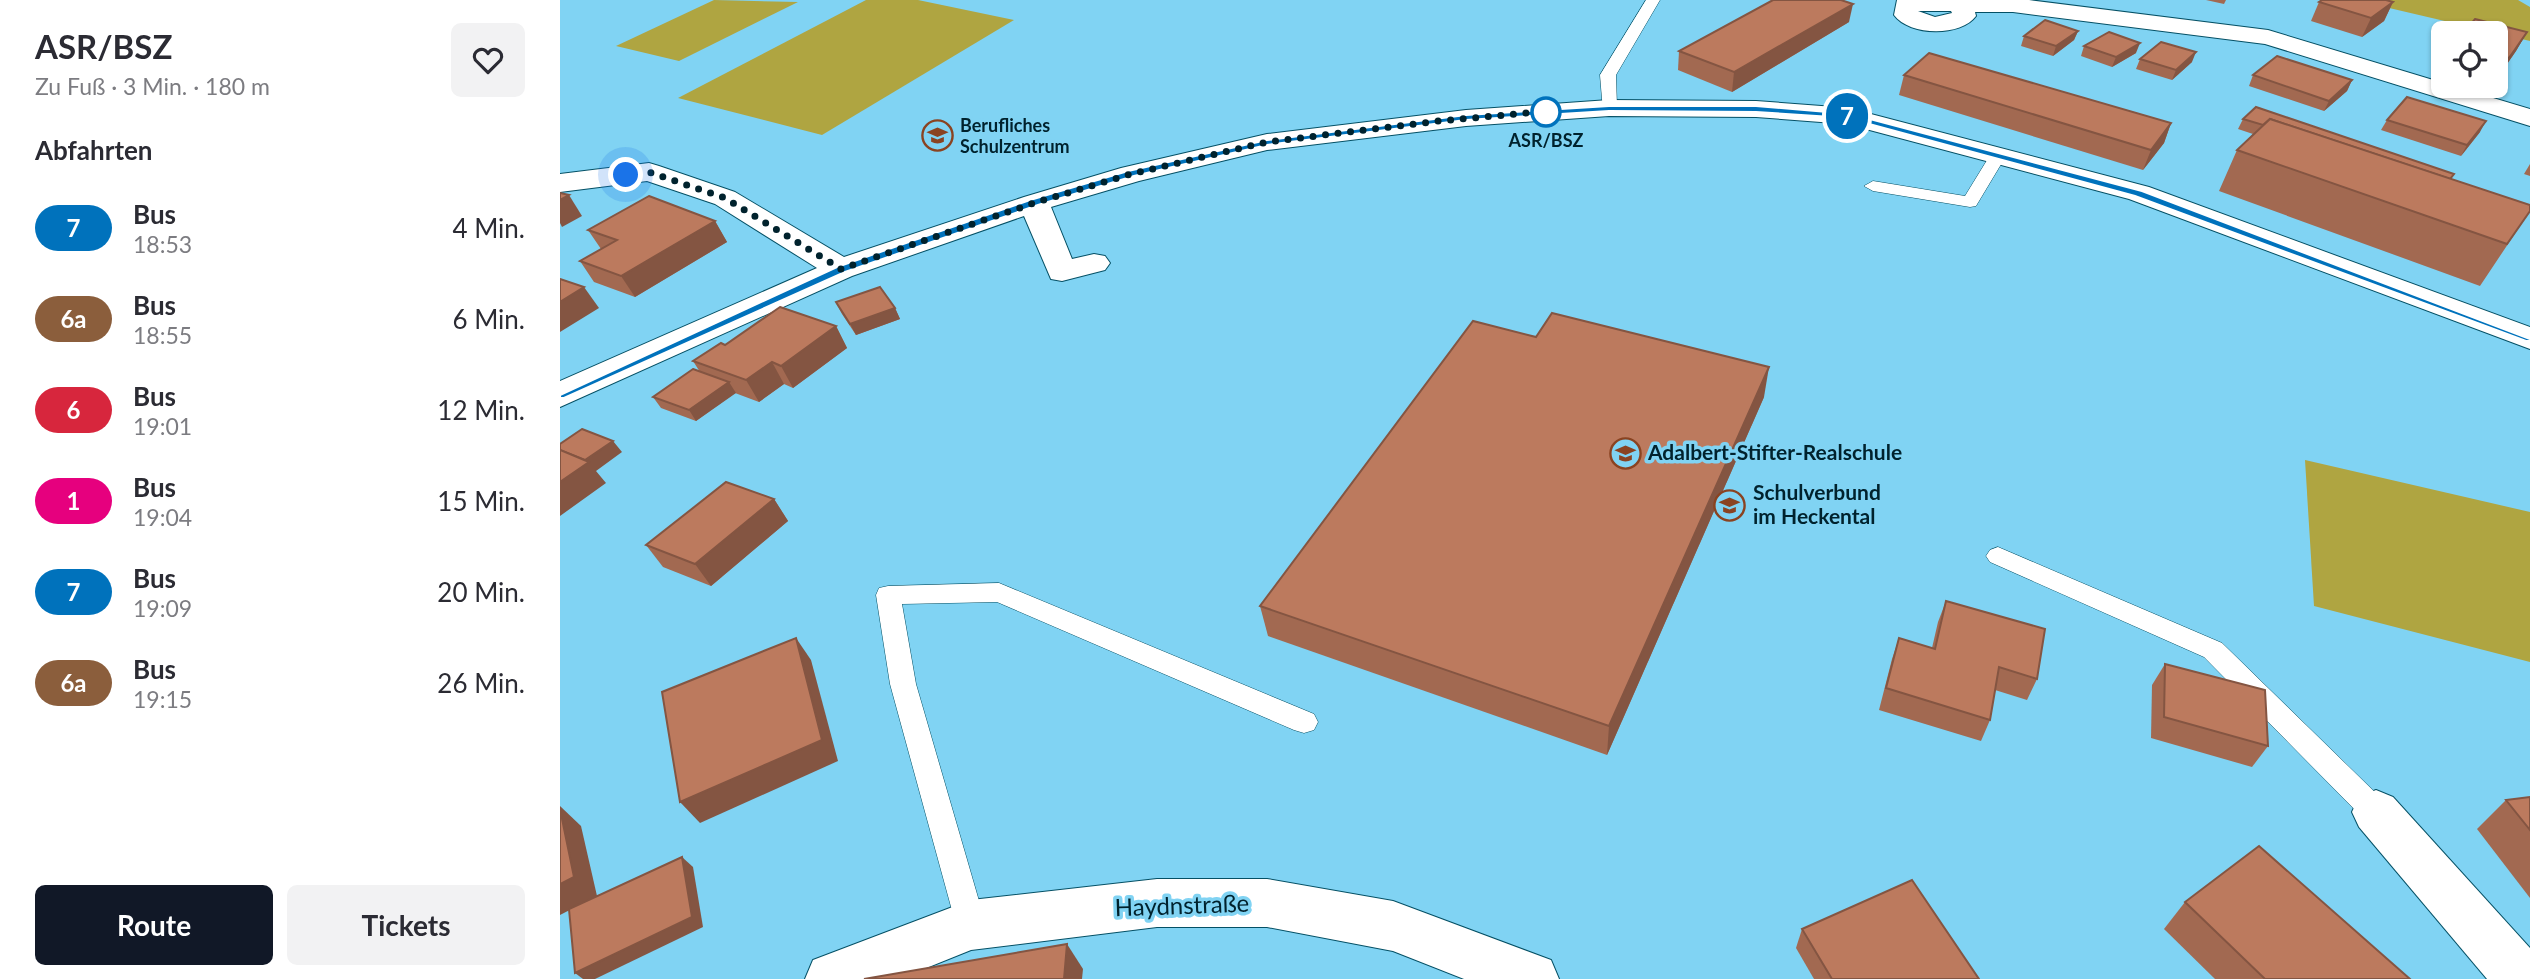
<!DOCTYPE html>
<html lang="de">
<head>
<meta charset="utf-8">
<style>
	:root { --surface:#fff; --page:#f2f2f3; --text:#2b2b33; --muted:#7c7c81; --accent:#111827 }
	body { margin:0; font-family:Lato,sans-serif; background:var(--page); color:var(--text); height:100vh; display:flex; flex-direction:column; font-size:26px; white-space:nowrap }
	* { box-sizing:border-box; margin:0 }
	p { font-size:23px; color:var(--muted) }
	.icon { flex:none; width:38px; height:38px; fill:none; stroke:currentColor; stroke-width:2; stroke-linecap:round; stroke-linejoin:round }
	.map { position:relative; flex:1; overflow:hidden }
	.panel { display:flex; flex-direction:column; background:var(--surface); width:560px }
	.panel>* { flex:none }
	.badge { padding:0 14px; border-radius:23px; font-size:24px; line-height:46px }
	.buttons { position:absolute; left:1871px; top:21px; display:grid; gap:14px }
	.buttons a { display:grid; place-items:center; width:77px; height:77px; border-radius:10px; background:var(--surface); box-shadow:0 2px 5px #0004; font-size:35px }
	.you { position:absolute; width:35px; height:35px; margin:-18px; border:5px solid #fff; border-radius:50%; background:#1a73e8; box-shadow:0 0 0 10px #1a73e833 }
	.map>.badge { position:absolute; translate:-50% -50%; box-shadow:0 0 0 4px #fff }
	h2 { padding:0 35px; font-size:26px; line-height:63px }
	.round { display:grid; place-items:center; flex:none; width:74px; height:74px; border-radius:10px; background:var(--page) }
	.summary { display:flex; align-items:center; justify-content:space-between; height:119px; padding:0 35px }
	h1 { font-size:33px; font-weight:700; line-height:52px }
	.button { display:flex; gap:14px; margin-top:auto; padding:14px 35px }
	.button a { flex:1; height:80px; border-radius:10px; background:var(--accent); color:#fff; font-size:28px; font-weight:700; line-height:80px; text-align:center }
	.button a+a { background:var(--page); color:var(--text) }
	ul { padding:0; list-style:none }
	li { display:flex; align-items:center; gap:21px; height:91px; padding:0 35px }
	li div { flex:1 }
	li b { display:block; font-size:26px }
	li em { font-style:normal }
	li .badge { min-width:77px; font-weight:700; text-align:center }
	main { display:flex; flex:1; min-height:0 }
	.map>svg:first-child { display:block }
	.green { fill:#afa541 }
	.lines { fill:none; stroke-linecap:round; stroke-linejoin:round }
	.lane-casing { stroke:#045065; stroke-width:1 }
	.street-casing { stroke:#045065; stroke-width:2 }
	.lane { fill:#fff; fill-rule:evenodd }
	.street { fill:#fff; fill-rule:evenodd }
	.wall { fill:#a26951 }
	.shaded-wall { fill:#845542 }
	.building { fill:#bc7a5e; stroke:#845542; stroke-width:2 }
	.line { fill:#0072bc; stroke:#fff; stroke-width:2 }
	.walk { stroke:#00222d; stroke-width:7; stroke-dasharray:0 12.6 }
	.stop-dot { fill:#fff; stroke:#0072bc; stroke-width:3.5 }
	.labels { text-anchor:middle; stroke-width:7; stroke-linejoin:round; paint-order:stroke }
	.far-poi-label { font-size:18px; font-weight:bold; fill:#00222d; stroke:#80d3f3; text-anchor:start }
	.far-stop-label { font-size:18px; font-weight:bold; fill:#00222d; stroke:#80d3f3 }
	.poi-label { font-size:21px; font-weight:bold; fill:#00222d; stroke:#80d3f3; text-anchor:start }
	.near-street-label { font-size:24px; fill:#00222d; stroke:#80d3f3 }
</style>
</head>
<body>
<main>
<section class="panel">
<div class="summary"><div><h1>ASR/BSZ</h1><p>Zu Fuß · 3 Min. · 180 m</p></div><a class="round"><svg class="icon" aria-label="heart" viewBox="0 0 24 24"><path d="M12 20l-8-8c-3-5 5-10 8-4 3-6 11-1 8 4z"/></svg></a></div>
<h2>Abfahrten</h2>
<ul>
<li><span class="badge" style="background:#0072bc;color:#fff">7</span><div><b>Bus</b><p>18:53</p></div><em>4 Min.</em></li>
<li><span class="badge" style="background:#8b5e3c;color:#fff">6a</span><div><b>Bus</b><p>18:55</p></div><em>6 Min.</em></li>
<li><span class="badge" style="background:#d7263d;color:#fff">6</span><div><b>Bus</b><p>19:01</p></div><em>12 Min.</em></li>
<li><span class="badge" style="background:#e6007e;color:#fff">1</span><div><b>Bus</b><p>19:04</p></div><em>15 Min.</em></li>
<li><span class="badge" style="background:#0072bc;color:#fff">7</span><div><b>Bus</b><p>19:09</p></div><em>20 Min.</em></li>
<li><span class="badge" style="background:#8b5e3c;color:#fff">6a</span><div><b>Bus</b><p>19:15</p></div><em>26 Min.</em></li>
</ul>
<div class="button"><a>Route</a><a>Tickets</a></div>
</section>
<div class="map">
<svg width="1970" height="979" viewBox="0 0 1970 979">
	<rect width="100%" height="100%" fill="#80d3f3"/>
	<g class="green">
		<polygon points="154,0 238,2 119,61 56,46"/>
		<polygon points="306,0 358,0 454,20 262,135 118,98"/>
		<polygon points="1795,0 1958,0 1970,7 1970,41"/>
		<polygon points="1745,460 1970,512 1970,662 1754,606"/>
	</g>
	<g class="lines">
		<defs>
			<g id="lane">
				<polygon points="1086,0 1100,0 1056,75 1057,108 1055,111 1043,111 1040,75"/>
				<polygon points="1438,151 1446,156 1416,206 1410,207 1313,191 1304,186 1313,181 1405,196 1432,152"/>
				<polygon points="1438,547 1662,643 1826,803 1830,812 1826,821 1816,825 1806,821 1644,657 1430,562 1426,556 1430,550"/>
				<polygon points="439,583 754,714 758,722 754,730 744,733 734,730 437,602 342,604 356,684 426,925 422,935 411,940 400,935 396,925 330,684 316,595 319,588 328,586"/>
			</g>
			<g id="street">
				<path d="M1337,0H1469L1708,30L1883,83V86H1893L1970,109V126L1705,44L1453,12H1415L1416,16C1401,37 1349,36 1334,15ZM1358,11H1391L1392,13L1375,17Z"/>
				<polygon points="1049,100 1196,101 1288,108 1589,187 1970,327 1970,349 1569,199 1287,124 1196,117 1049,116 906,126 707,150 579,181 491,207 512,259 534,254 545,256 550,263 545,270 502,281 491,279 464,216 292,276 0,407 0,381 257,268 155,204 87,181 0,192 0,174 89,163 99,166 175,192 284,257 464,197 561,168 707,134 906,110"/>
				<polygon points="1816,790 1833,797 1970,948 1970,979 1927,979 1799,827 1792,812 1799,797"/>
				<polygon points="597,879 707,879 833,901 991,960 999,979 904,979 833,951 707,927 597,927 411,950 339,979 245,979 253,960 411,900"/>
			</g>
		</defs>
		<use href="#lane" class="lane-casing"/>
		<use href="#street" class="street-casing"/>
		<use href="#lane" class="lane"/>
		<use href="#street" class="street"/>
	</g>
	<g class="wall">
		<polygon points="1646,0 1666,0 1664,4"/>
		<polygon points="1759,2 1833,2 1824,21 1802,37 1751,21"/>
		<polygon points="1289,22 1172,92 1118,70 1119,51"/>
		<polygon points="1518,31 1514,40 1493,56 1461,46 1464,36"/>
		<polygon points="1967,32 1956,51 1938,77 1936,76 1936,33"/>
		<polygon points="1524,46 1576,53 1552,67 1521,56"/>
		<polygon points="1580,59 1632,62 1612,80 1576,69"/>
		<polygon points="1344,75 1611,123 1604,143 1583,170 1339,95"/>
		<polygon points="1693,75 1792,80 1787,91 1764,111 1689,86"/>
		<polygon points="1683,119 1891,179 1970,211 1920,286 1659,191 1677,150 1693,134 1678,129"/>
		<polygon points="1827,120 1920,132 1901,156 1821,130"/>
		<polygon points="1970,164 1970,176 1964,174"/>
		<polygon points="155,221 167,242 75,297 34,282 20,261 41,249 28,230"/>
		<polygon points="276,303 335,308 340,319 296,335 282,314"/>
		<polygon points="276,326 287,348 233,388 224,384 199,402 175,393 136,421 101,408 93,397 140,372 133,361 165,345"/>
		<polygon points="1204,397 1047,755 708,636 700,606"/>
		<polygon points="214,499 228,521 151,586 103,567 86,545"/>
		<polygon points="1386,601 1477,679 1467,700 1435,690 1430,720 1421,741 1319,710 1332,659 1339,638 1372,648 1378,622"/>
		<polygon points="1605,664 1708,746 1692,767 1591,738 1592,685"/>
		<polygon points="1970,797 1970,898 1917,829 1946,800"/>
		<polygon points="1625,902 1850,979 1655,979 1604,929"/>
		<polygon points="1242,929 1419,979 1254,979 1236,948"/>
	</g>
	<g class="shaded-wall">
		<polygon points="1833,2 1824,21 1802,37 1811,18"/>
		<polygon points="1293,4 1289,22 1172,92 1174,72"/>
		<polygon points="1518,31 1514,40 1493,56 1496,46"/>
		<polygon points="1967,32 1956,51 1938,77 1949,58"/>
		<polygon points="1580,43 1576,53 1552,67 1556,57"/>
		<polygon points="1636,52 1632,62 1612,80 1616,70"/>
		<polygon points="1792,80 1787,91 1764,111 1769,101"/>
		<polygon points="1926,121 1920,132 1901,156 1907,145"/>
		<polygon points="1611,123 1604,143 1583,170 1591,150"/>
		<polygon points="9,195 22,216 2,227 0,223 0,200"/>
		<polygon points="155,221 167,242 75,297 61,276"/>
		<polygon points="24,287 39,308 0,332 0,302"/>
		<polygon points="335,308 340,319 296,335 290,324"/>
		<polygon points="276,326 287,348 233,388 221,366"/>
		<polygon points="212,362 224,384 199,402 186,380"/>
		<polygon points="1209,367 1204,397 1047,755 1049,726"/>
		<polygon points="169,382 176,393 136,421 129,410"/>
		<polygon points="53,441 62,452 36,471 46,483 0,516 0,482 20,464"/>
		<polygon points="214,499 228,521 151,586 135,564"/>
		<polygon points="236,638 251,660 278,761 140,823 120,802"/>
		<polygon points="0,806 21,826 37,896 0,915"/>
		<polygon points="122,857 133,867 143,927 35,979 23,979 15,973"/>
		<polygon points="507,944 523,969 522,979 504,979"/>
	</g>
	<g class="building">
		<polygon points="1213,0 1281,0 1293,4 1174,72 1119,51"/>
		<polygon points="1762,0 1826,0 1833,2 1811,18 1759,2"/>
		<polygon points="1915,19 1967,32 1949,58 1936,54 1936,33 1903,33"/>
		<polygon points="1485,20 1518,31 1496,46 1464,36"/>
		<polygon points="1549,32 1580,43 1556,57 1524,46"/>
		<polygon points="1601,42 1636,52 1616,70 1580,59"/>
		<polygon points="1369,53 1611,123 1591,150 1344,75"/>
		<polygon points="1717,56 1792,80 1769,101 1693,75"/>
		<polygon points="1847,97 1926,121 1907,145 1827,120"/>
		<polygon points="1696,107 1894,174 1890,179 1710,119 1703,125 1683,119"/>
		<polygon points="1710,119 1970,205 1970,211 1947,244 1677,150"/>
		<polygon points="0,193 9,195 0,200"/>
		<polygon points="89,196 155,221 61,276 20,261 57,240 28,230"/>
		<polygon points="0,279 24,287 0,302"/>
		<polygon points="320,287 335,308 290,324 276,302"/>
		<polygon points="220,307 276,326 221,366 212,362 186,380 133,361 161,343 165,345"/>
		<polygon points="992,313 1209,367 1049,726 700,606 913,321 976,337"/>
		<polygon points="133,369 169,382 129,410 93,397"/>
		<polygon points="22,429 53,441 25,460 0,450 0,444"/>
		<polygon points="0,450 29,462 0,482"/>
		<polygon points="166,482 214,499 135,564 86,545"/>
		<polygon points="1386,601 1485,629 1477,679 1439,667 1430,720 1326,688 1339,638 1375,649"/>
		<polygon points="236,638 262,740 120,802 102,692"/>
		<polygon points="1605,664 1705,690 1708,746 1604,717"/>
		<polygon points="1970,797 1970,830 1946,800"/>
		<polygon points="0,809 14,877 0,884"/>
		<polygon points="1699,846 1850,979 1705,979 1625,902"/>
		<polygon points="122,857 132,917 15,973 9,909"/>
		<polygon points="1352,880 1419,979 1272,979 1242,929"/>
		<polygon points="507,944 504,979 304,979"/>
	</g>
	<polygon class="line" points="1049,106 1196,106 1291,114 1582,191 1970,339 1970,341 1966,341 1575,196 1287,118 1196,112 1049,111 906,120 707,145 574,176 478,205 285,272 4,398 0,398 0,395 277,267 470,200 568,171 707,140 906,115"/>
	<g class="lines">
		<polyline class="walk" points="66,175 89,172 165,198 281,269 474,203 571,174 707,142 879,121 989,111 986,112"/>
	</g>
	<defs>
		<symbol id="school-ring" viewBox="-11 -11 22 22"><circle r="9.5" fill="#80d3f3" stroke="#8a4321" stroke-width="1.5"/><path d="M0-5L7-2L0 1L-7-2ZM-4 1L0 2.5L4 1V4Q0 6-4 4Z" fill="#8a4321"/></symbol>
	</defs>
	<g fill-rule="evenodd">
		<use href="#school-ring" x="360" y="118" width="35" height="35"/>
		<use href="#school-ring" x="1048" y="436" width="35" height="35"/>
		<use href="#school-ring" x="1152" y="488" width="35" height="35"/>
	</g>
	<circle class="stop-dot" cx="986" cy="112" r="14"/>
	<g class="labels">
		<g class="far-poi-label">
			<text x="400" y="132">Berufliches<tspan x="400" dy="21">Schulzentrum</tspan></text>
		</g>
		<g class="far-stop-label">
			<text x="986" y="147">ASR/BSZ</text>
		</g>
		<g class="poi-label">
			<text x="1088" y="460">Adalbert-Stifter-Realschule</text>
			<text x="1193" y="500">Schulverbund<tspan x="1193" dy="24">im Heckental</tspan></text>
		</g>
		<g class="near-street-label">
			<text transform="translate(622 906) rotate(-2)" y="8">Haydnstraße</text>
		</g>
	</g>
</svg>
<div class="buttons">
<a><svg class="icon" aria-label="locate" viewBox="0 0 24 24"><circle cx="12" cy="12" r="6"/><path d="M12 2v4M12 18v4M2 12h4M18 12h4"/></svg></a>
</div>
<div class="you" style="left:66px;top:175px"></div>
<b class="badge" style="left:1287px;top:116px;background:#0072bc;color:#fff">7</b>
</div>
</main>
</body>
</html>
